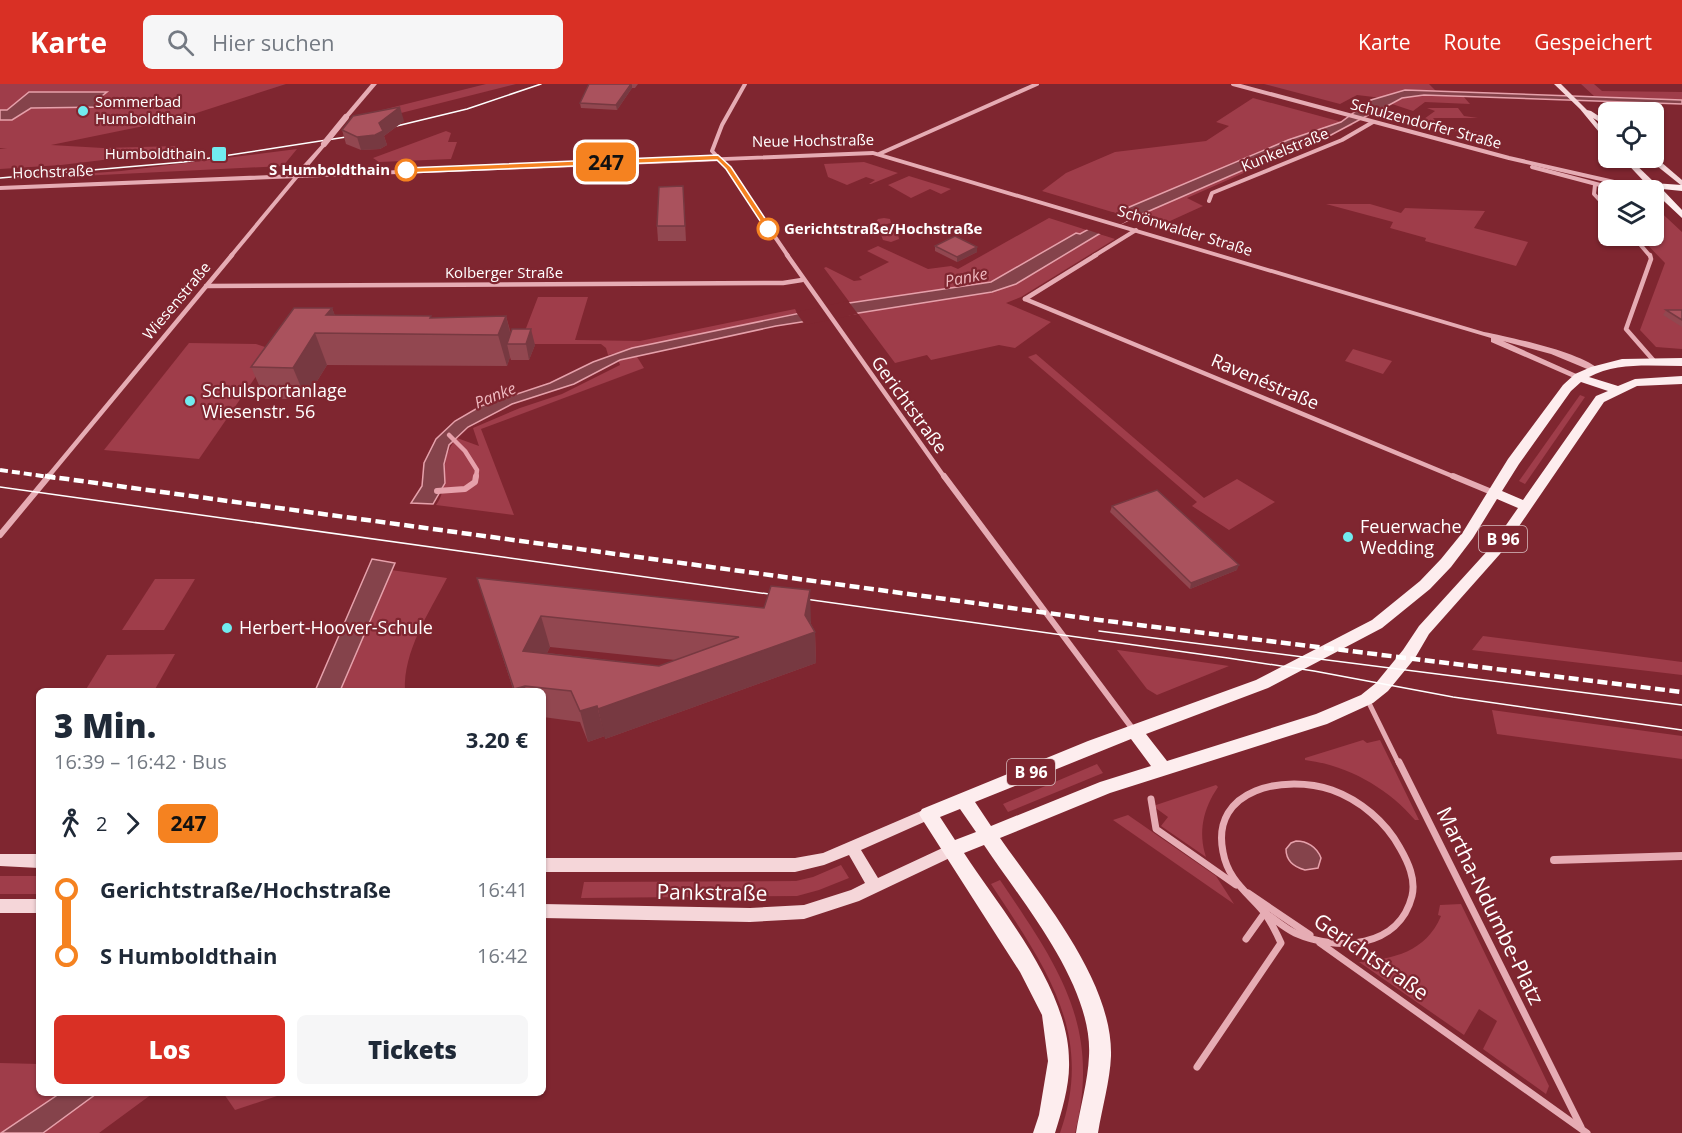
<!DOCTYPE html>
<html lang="de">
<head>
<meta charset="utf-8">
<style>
	:root { --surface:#fff; --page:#f6f6f7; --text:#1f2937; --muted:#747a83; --accent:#d93025 }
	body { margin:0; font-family:"Open Sans",sans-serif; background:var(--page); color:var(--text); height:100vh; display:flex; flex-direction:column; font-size:22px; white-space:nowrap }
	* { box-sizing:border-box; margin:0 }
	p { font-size:20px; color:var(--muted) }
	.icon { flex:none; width:33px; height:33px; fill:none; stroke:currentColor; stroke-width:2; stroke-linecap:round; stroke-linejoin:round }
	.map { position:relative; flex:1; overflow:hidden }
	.sheet { position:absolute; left:36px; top:604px; width:510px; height:408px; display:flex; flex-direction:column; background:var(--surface); border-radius:9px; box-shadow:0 2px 4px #0004 }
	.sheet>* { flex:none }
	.badge { padding:0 12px; border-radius:9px; font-size:21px; line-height:39px }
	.controls { position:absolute; left:1598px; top:18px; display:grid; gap:12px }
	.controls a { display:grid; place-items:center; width:66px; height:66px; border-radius:9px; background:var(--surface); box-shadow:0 2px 4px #0004; font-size:30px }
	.map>.badge { position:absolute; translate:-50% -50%; box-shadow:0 0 0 3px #fff }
	.legs { display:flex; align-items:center; gap:9px; height:66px; padding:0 18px; font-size:20px }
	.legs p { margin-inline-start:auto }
	.summary { display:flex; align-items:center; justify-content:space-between; height:102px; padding:0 18px }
	h1 { font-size:33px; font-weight:800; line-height:45px }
	.cta { display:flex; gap:12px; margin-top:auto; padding:12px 18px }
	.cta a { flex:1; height:69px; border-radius:9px; background:var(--accent); color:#fff; font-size:24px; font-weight:800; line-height:69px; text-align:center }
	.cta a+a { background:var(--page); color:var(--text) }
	ul { padding:0 18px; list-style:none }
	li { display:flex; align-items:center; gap:21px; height:66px; font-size:22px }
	li i { display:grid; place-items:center; width:9px; height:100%; margin:0 8px; background:currentColor }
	li i::after { content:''; width:15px; height:15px; margin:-8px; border:4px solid; border-radius:50%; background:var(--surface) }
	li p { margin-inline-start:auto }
	li:first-child i { background:linear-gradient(#0000 50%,currentColor 0) }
	li:last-child i { background:linear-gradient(currentColor 50%,#0000 0) }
	header { display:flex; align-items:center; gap:36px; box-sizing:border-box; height:84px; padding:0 30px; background:var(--accent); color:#fff }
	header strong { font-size:28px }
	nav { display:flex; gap:33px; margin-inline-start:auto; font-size:21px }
	.search { width:420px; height:54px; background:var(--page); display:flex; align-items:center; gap:15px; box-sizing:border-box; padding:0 21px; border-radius:9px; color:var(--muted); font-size:22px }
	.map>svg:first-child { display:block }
	.green { fill:#9f3d4a }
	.water { fill:#85434b; stroke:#e6a1ab; stroke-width:1.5 }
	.pier { fill:#7f2630 }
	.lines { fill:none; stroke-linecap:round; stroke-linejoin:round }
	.stream-far1 { stroke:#e6a1ab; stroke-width:4.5 }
	.stream { stroke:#e6a1ab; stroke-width:6 }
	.pedestrian-far1 { stroke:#e6acb4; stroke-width:5 }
	.pedestrian { stroke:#e6acb4; stroke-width:7 }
	.minor-far3 { stroke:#e6acb4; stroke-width:4 }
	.minor-far2 { stroke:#e6acb4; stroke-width:4.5 }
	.minor-far1 { stroke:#e6acb4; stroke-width:6 }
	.minor { stroke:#e6acb4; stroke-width:8 }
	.tertiary { fill:#e6acb4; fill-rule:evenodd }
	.secondary { fill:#f5d6d9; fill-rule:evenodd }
	.primary { fill:#fdedee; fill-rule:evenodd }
	.tram { stroke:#fff; stroke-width:1.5 }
	.rail-far1 { stroke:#fff; stroke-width:4; stroke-dasharray:8 4; stroke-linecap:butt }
	.rail { stroke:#fff; stroke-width:4.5; stroke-dasharray:10 4.5; stroke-linecap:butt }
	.tertiary-bridge { stroke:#e6acb4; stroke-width:6 }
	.wall { fill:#924750; fill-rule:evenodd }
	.shaded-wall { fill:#773941 }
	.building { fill:#aa525d; stroke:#773941; stroke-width:1.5; fill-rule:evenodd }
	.line-1 { fill:#f58220; stroke:#fff; stroke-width:1.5 }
	.poi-dot { fill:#71ebef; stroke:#7f2630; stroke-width:2 }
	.stop-1-dot { fill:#fff; stroke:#f58220; stroke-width:3 }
	.labels { text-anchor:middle; stroke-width:4.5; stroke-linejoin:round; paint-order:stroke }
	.far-poi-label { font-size:15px; fill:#fff; stroke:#7f2630; text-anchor:start }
	.far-street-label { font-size:15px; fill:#fff; stroke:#7f2630 }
	.far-stop-label { font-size:15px; font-weight:bold; fill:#fff; stroke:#7f2630; text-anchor:end }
	.far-water-label { font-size:16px; font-style:italic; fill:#eeb8bf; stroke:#7f2630 }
	.shield { fill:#7f2630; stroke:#d9bec1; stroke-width:1.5 }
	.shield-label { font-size:16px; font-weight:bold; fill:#fff }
	.street-label { font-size:18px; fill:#fff; stroke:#7f2630 }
	.poi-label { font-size:18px; fill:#fff; stroke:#7f2630; text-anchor:start }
	.near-street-label { font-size:21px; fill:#fff; stroke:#7f2630 }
</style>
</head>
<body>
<header>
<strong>Karte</strong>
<div class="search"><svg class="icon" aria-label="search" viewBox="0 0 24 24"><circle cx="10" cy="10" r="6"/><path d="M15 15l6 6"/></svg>Hier suchen</div>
<nav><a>Karte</a><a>Route</a><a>Gespeichert</a></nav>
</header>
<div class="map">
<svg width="1682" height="1049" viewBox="0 0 1682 1049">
	<rect width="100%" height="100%" fill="#7f2630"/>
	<g class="green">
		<polygon points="0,0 286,0 178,35 51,61 103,64 179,62 178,67 61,81 0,85 0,65 7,64 0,64"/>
		<polygon points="486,0 516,0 401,29 370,29"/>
		<polygon points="1264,0 1429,0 1436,7 1404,6 1382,14 1357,11 1340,20"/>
		<polygon points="1581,0 1594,0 1602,7 1682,8 1682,16 1594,12"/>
		<polygon points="1424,11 1463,12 1470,20 1425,18 1413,27 1392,20 1402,14"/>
		<polygon points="1253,14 1353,41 1187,114 1203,122 1159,142 1042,107 1066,89 1115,68 1206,57 1229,42 1216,38"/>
		<polygon points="1427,24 1458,24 1464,32 1478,34 1433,34 1442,45 1480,48 1449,47 1451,50 1417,40 1435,27"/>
		<polygon points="446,47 451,49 448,58 457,58 451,75 379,78 373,74"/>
		<polygon points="297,65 283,82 0,96 121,87"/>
		<polygon points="864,78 898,89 871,100 869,100 875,96 866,93 847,101 828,93 824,80"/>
		<polygon points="909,92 951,105 941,110 930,105 911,114 888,101"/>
		<polygon points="1326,120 1370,120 1401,129 1405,124 1485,127 1474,144 1528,158 1516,182 1425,157 1426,154 1390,144 1393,138"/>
		<polygon points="1653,121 1682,148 1682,265 1656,263 1640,246 1665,179 1639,152 1653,152"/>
		<polygon points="884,134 890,135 891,139 878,142 877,146 884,149 893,149 896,144 901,143 910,147 898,150 899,155 891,158 883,156 881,151 861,145 863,141 874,140 878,135"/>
		<polygon points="1049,134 1115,155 1021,213 1006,219 1051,238 1015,264 999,261 931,276 927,271 895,279 824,184 826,183 854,197 862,196 859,193 889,178 867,167 878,162 928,185 951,182 958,185"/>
		<path d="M538,213H588L575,256L640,257L795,225L797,229L622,267L624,271L634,268L644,284L481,345L514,431L436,421C451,402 436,377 457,354L479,362L473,344L520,324L562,310L620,281L616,269L608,271L606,264L601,260H516L523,252Z"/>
		<polygon points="189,259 256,260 274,266 199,375 104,366"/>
		<polygon points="1353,265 1392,277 1383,290 1345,277"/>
		<polygon points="1036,270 1204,414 1237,395 1275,418 1229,446 1192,422 1197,418 1028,273"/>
		<polygon points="1580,311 1585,313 1525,400 1519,397"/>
		<path d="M391,486L447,494C429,529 403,567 405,607L315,608Z"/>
		<polygon points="155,495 195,495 164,546 122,546"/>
		<polygon points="1483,552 1682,578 1682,591 1472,566"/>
		<polygon points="1117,566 1118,566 1229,582 1157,611 1147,605"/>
		<polygon points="175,570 154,607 85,607 107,571"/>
		<polygon points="1492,626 1682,652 1682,675 1497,650"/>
		<path d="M1363,656L1367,659L1380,656L1419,736H1415C1388,704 1347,681 1305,676V674Z"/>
		<polygon points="1097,680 1103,689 1008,728 1003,720"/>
		<path d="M1216,701L1218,703C1203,725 1198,748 1206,773L1161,742L1168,733L1153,722Z"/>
		<polygon points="1128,731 1216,792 1234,820 1113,736"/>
		<polygon points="841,781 849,794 819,806 797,812 581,814 584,798 796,797 813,793"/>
		<rect x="0" y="792" width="39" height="18"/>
		<path d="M1000,796C1057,881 1102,941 1075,1049H1060C1096,948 1043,880 991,800Z"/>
		<path d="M1461,820L1549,1002L1546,1010L1483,965L1497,937L1479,925L1464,951L1359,878C1393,875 1426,868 1441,832L1438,831L1440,821Z"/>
		<polygon points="0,979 39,980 39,1010 152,1010 99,1049 0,1049"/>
		<polygon points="224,1010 283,1010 235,1026"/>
	</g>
	<g class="water">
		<polygon points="1405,6 1682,16 1682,20 1424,11 1402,14 1378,27 1383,29 1372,29 1331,51 1294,64 1133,134 1099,150 1016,200 992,208 776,242 620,276 574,300 512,320 468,343 449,361 444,380 445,399 433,420 411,419 422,402 424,379 436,355 455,337 481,322 550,299 593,278 632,264 849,219 991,198 1076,149 1080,150 1127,124 1288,56 1341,38 1371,16"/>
		<polygon points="29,8 107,8 97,16 111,17 105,23 31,24 12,36 0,36 0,26 7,26"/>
		<polygon points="372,475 395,479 340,607 315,607"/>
		<path d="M1296,757C1307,757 1317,763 1321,774L1318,784L1305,786C1294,783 1286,777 1286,765L1291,759Z"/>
		<polygon points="59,1010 96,1010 43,1049 1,1049"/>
	</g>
	<g class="pier">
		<polygon points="1112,128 1132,134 1103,151 1082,144"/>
		<polygon points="848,217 858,230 805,241 796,228"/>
	</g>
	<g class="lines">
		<polyline class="stream-far1" points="449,351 465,367 477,386 476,394"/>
		<polyline class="stream" points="437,407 465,405 475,398 476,392"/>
		<polyline class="pedestrian-far1" points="1367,615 1399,680"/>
		<g class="pedestrian">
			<polyline points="1399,678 1581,1043"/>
			<polyline points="1151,715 1156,745 1236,801"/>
			<polyline points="1248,809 1310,851"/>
			<polyline points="1246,855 1266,827"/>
			<polyline points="1320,859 1587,1049"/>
			<path d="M1197,983L1281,859C1276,848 1271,837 1263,827C1247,808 1228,796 1223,768C1210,704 1286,690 1332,706C1360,716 1386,738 1400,764C1408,778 1416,795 1412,812C1399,864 1338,868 1295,849C1284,844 1275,835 1265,829"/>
		</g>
		<g class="minor-far3">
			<polyline points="745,0 722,41 712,67 728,84 788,172"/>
			<polyline points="1233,0 1509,74 1614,98 1653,102"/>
			<polyline points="879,70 1037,0"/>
			<polyline points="1532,83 1619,106"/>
			<polyline points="1595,101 1594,110 1608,125"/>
			<polyline points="1653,112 1663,113"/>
			<polyline points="1209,117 1212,109 1342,56 1373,38"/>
			<polyline points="1633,152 1650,172"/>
			<polyline points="231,172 298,91"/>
			<polyline points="1094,172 1136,146"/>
		</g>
		<g class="minor-far2">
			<polyline points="787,171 945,394"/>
			<polyline points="1650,171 1651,175 1626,245 1654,277"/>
			<polyline points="206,202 783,199 802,196"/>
			<polyline points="1025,215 1457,394"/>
			<polyline points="1025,215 1096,171"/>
			<polyline points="47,394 232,171"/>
		</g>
		<g class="minor-far1">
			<polyline points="944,392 1135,648"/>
			<polyline points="1453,392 1494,409"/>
			<polyline points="0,451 49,392"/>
		</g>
		<polyline class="minor" points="1554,776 1682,772"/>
		<g class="tertiary">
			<polygon points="371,0 377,0 348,34 344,34 344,32"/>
			<path d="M324,58L327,60L302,90L873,67L1484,248C1513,254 1576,267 1599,285L1598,287H1592L1551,270L1503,257L1583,293L1582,295H1576L1491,258V254L873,71L0,106V102L295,90Z"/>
		</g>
		<g class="secondary">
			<polygon points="1554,0 1561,0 1587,26 1591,27 1608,38 1608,43 1593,34 1608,52 1608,59 1580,25"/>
			<polygon points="1654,72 1682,96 1682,102 1647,74"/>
			<polygon points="1622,74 1629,74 1656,100 1656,104 1650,104"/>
			<polygon points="928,724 933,726 935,730 933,734 861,766 878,794 951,760 956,761 958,766 956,771 859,817 804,835 750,838 543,834 543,820 750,824 804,821 851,806 865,799 849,771 824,781 795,788 543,788 543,774 795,774 823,769"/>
			<polygon points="0,770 39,770 39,784 0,782"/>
			<rect x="0" y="815" width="39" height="14"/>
		</g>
		<g class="primary">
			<polygon points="1653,99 1682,101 1682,107 1662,105 1682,126 1682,134 1650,104 1650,100"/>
			<path d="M1682,274V282C1651,282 1617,278 1589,293L1618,302L1635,295L1682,292V300L1637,302L1604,318L1500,470L1429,550L1415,574L1388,607L1373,619L1327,640L1110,709L1000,754C1041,813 1113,897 1111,972C1110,997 1102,1024 1098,1049H1076C1080,1024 1088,997 1089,972C1093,901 1022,818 984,761L964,769C1002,827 1069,905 1069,977C1070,1000 1062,1027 1055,1049H1033L1039,1031L1048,977L1042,931L1020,888L922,735L919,730L922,725L1088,657L1256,596L1372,536L1420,497L1441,475L1463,448L1508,375L1563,301L1575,290L1591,283L1622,275ZM1581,298L1608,307L1596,312L1523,416L1502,407L1519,380L1571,307ZM1497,415L1518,424L1490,464L1419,542L1403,566L1376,599L1361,611L1316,630L1167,677L1146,650L1268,604L1382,544L1430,505L1451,483L1473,454ZM1131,655L1151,682L1100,698L991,742L975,718ZM960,725L976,748L955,756L940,733Z"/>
		</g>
		<g class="tram">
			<polyline points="380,46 467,25 541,0"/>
			<polyline points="0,94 184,78 359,51"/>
			<polyline points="0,403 1228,574 1314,587 1453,613 1682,646"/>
			<polyline points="1099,547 1682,621"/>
		</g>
		<polyline class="rail-far1" points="0,386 56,394"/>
		<polyline class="rail" points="45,392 1099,536 1682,608"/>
		<polyline class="tertiary-bridge" points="324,60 346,33"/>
	</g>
	<g class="wall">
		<polygon points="589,0 638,0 635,4 632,4 617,26 581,24 580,19"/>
		<polygon points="404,37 384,52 387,61 380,65 361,66 346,60 342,46"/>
		<polygon points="684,117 686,157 658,157 657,142"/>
		<polygon points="935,162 977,168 957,178 935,167"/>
		<polygon points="332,224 335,232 432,234 506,232 511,250 535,261 529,276 511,276 510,273 507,282 327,281 306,315 265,315 251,283"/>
		<polygon points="1666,226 1682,226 1682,243 1663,231"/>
		<polygon points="1112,422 1237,486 1190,505 1110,428"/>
		<path d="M477,494L811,537V540L815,548L816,579L605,655V652L588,658L580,638L543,633V608H514ZM550,563L675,576L659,582L547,569Z"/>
	</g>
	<g class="shaded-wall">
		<polygon points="632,0 632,4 617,26 616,21"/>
		<polygon points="400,23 404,37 384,52 387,61 380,65 361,66 357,53 379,39"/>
		<polygon points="977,163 977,168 957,178 957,173"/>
		<polygon points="332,224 342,250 326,231"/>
		<polygon points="506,232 513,260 507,260 510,273 507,282 498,251"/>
		<polygon points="531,245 535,261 529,276 526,260"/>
		<polygon points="315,249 327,281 306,315 293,284"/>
		<polygon points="1239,481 1237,486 1190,505 1191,499"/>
		<polygon points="810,506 811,537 808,550 815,548 816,579 605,655 598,625 805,531"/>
		<polygon points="541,532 550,563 533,598 523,567"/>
		<polygon points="525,602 526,608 514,608 514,605"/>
		<polygon points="597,622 605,652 588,658 580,627"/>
	</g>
	<g class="building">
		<polygon points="589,0 631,0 616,21 580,19"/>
		<polygon points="400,23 379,39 383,47 375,51 357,53 342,46 353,32"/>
		<polygon points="683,102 685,142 657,142 659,103"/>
		<polygon points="955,152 977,163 957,173 935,162"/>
		<polygon points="294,224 332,224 326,231 431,232 430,234 506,232 498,251 315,249 293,284 251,283"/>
		<polygon points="1666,226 1682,226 1682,236"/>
		<polygon points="512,245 531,245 526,260 507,260"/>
		<polygon points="1157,406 1239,481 1191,499 1112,422"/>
		<path d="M477,494L764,524L771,502L810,506L805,531L815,548L598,625L597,622L580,627L571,607L525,602L514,605ZM541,532L739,553L659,582L523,567Z"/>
	</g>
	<polygon class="line-1" points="718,71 731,83 772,145 771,146 766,146 726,85 717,76 406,89 402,86 406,84"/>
	<g class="poi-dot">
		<circle cx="83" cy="27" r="6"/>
		<rect x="211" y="62" width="16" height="16" rx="3"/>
		<circle cx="190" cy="317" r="6"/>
		<circle cx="1348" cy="453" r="6"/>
		<circle cx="227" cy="544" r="6"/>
	</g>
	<g class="stop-1-dot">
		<circle cx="406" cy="86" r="10"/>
		<circle cx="768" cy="145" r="10"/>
	</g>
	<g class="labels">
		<g class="far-poi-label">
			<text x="95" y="23">Sommerbad<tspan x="95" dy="17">Humboldthain</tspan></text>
			<text x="206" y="75" text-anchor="end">Humboldthain</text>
		</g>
		<g class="far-street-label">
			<text transform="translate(1426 40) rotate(15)" y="5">Schulzendorfer Straße</text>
			<text transform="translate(813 57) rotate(-1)" y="5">Neue Hochstraße</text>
			<text transform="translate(1285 66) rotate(-22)" y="5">Kunkelstraße</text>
			<text transform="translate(53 88) rotate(-2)" y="5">Hochstraße</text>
			<text transform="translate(1185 147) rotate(17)" y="5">Schönwalder Straße</text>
			<text x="504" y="194">Kolberger Straße</text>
			<text transform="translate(177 217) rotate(-50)" y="5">Wiesenstraße</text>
		</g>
		<g class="far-stop-label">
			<text x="390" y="91">S Humboldthain</text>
			<text x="784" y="150" text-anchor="start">Gerichtstraße/Hochstraße</text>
		</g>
		<g class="far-water-label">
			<text transform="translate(966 193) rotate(-11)" y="6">Panke</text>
			<text transform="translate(495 311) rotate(-22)" y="6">Panke</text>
		</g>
		<g class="shield">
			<rect x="1479" y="442" width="48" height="26" rx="4.5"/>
			<rect x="1007" y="675" width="48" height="26" rx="4.5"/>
		</g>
		<g class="shield-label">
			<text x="1503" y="461">B 96</text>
			<text x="1031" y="694">B 96</text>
		</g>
		<g class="street-label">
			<text transform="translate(1265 298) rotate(23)" y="6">Ravenéstraße</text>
			<text transform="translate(909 321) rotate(54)" y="6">Gerichtstraße</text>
		</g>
		<g class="poi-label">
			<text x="202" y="313">Schulsportanlage<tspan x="202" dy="21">Wiesenstr. 56</tspan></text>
			<text x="1360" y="449">Feuerwache<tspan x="1360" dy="21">Wedding</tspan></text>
			<text x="239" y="550">Herbert-Hoover-Schule</text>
		</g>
		<g class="near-street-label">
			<text transform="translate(712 809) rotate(1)" y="7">Pankstraße</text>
			<text transform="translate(1490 822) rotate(64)" y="7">Martha-Ndumbe-Platz</text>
			<text transform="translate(1371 873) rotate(35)" y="7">Gerichtstraße</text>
		</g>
	</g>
</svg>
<div class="controls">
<a><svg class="icon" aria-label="locate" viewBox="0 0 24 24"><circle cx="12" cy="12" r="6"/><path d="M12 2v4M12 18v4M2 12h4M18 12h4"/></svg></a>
<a><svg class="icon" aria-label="layers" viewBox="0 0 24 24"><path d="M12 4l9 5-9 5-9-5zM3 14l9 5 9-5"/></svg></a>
</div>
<b class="badge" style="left:606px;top:78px;background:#f58220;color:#111">247</b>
<section class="sheet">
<div class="summary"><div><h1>3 Min.</h1><p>16:39 – 16:42 · Bus</p></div><b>3.20 €</b></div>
<div class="legs"><svg class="icon" aria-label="walk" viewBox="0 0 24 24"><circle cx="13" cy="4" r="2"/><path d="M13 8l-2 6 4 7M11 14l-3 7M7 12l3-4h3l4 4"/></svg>2<svg class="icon" aria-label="forward" viewBox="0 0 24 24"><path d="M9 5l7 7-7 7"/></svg><b class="badge" style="background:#f58220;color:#111">247</b></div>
<ul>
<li><i style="color:#f58220"></i><b>Gerichtstraße/Hochstraße</b><p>16:41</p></li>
<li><i style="color:#f58220"></i><b>S Humboldthain</b><p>16:42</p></li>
</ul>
<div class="cta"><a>Los</a><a>Tickets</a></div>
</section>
</div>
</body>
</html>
